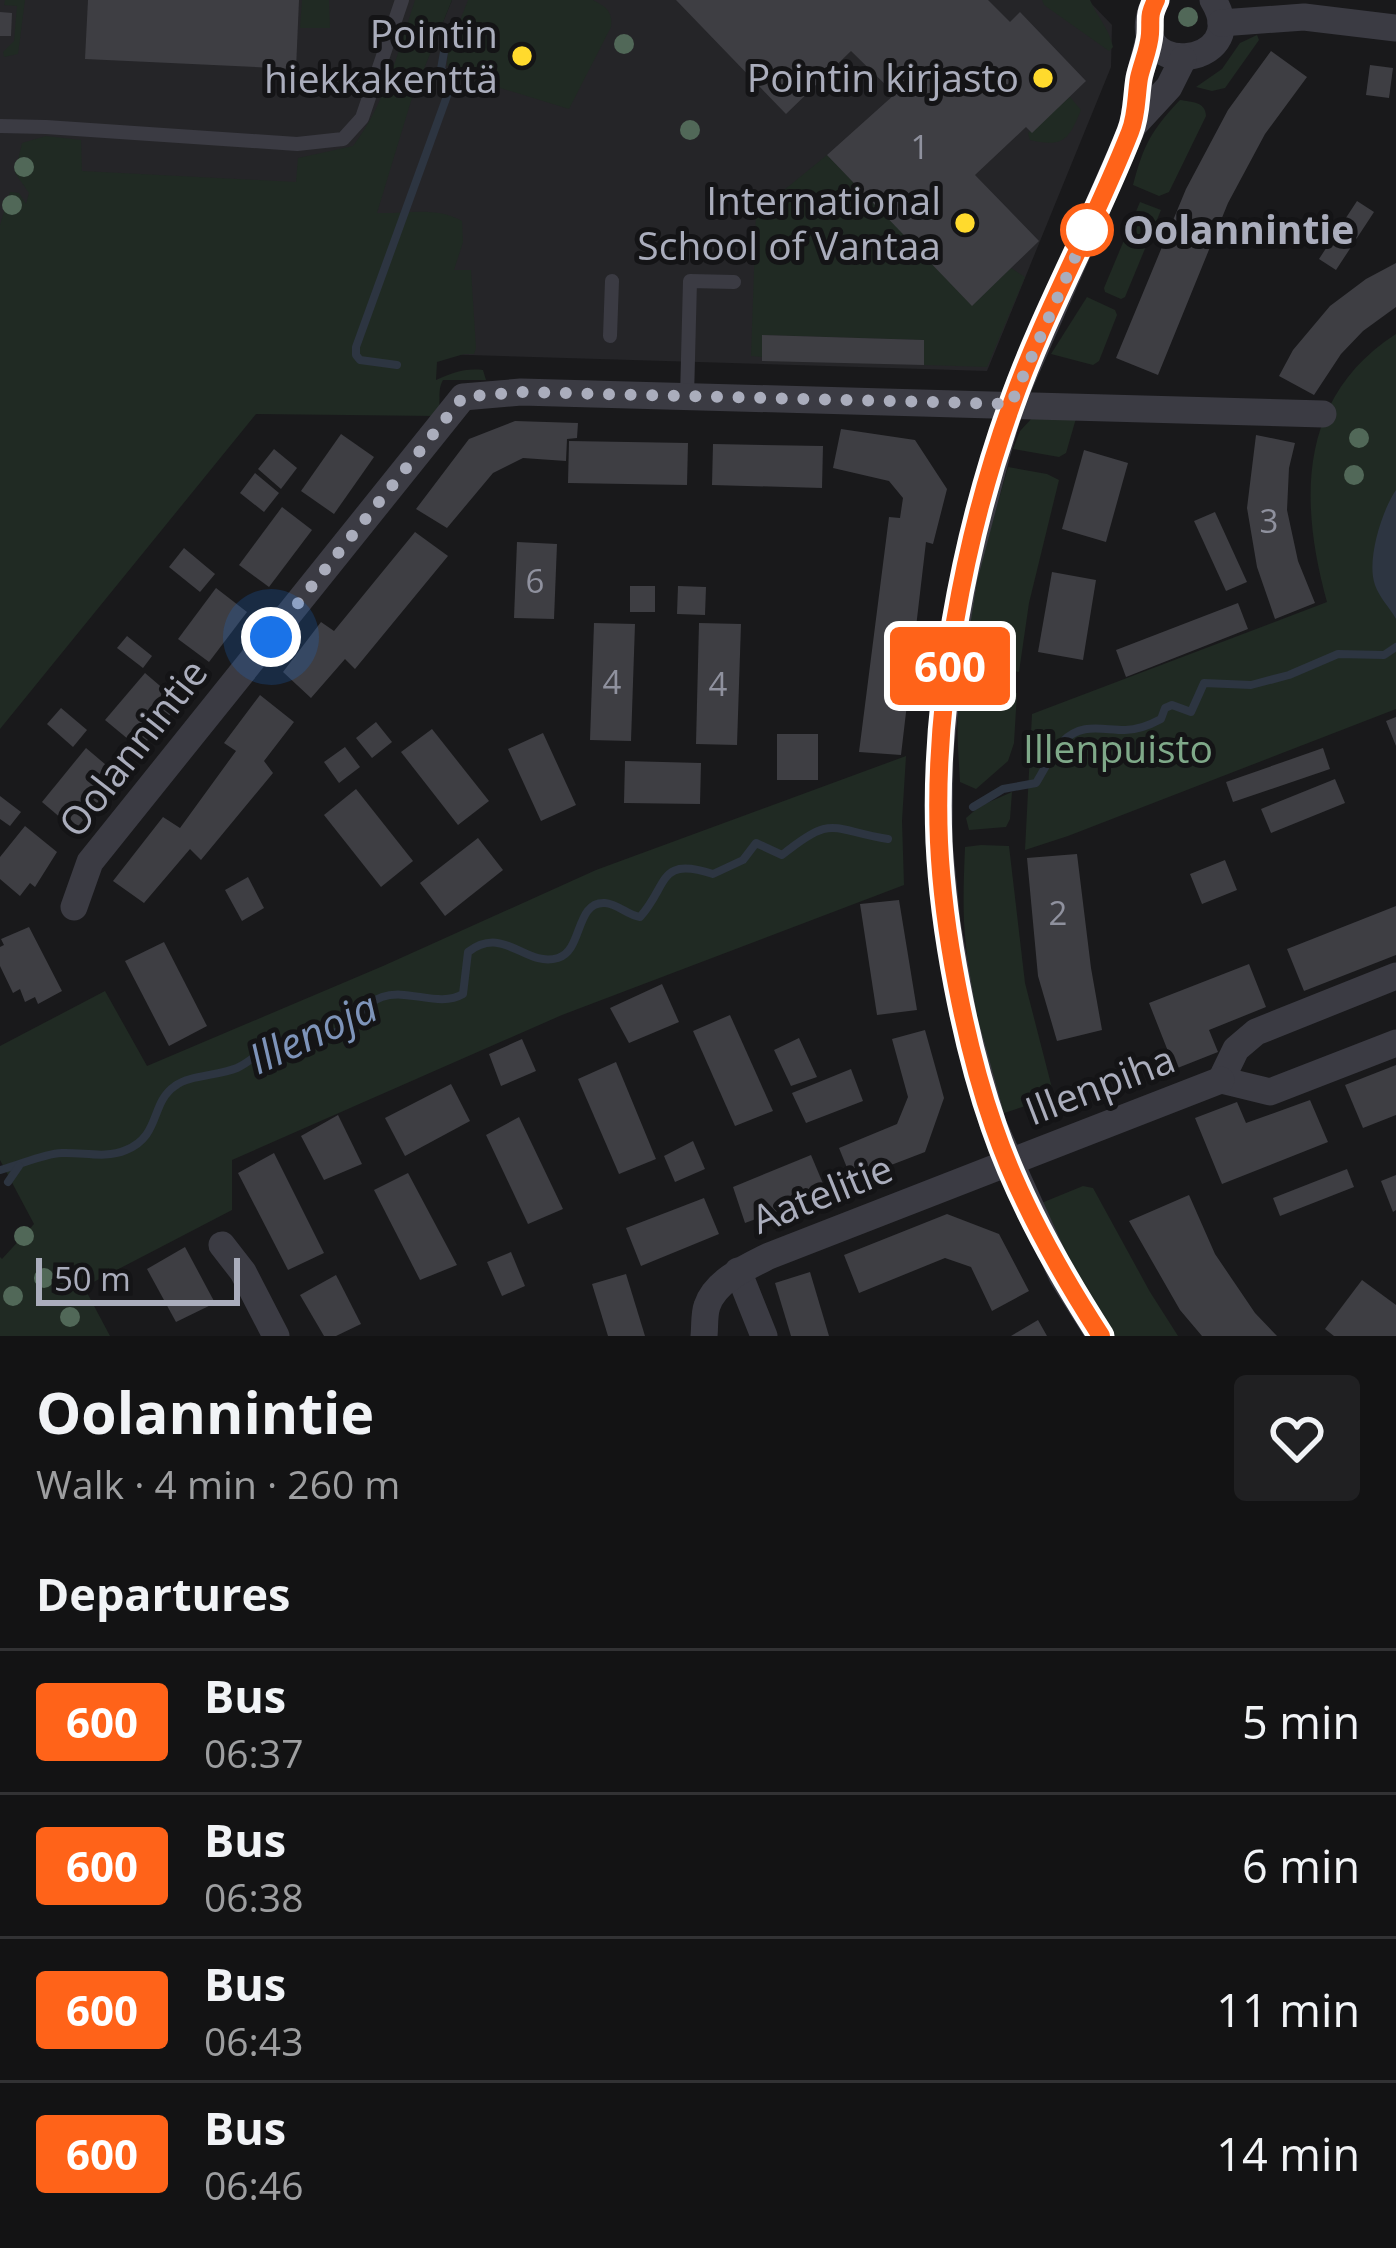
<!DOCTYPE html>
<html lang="en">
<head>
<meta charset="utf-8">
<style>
	:root { --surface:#131314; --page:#202022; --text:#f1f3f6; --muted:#9d9ea0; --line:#323234 }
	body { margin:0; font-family:"Open Sans",sans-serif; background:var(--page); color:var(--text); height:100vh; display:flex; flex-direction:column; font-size:45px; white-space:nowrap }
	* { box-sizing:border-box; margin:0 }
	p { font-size:39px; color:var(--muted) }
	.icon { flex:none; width:66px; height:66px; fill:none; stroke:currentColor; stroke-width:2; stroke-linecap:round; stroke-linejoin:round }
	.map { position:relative; height:1336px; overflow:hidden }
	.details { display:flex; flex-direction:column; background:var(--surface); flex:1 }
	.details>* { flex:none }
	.badge { padding:0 24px; border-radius:9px; font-size:42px; line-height:78px }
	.scale { position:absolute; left:36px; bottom:30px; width:204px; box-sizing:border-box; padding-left:12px; border:6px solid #aaadbc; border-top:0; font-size:33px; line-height:42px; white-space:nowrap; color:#aaadbc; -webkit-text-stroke:9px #141416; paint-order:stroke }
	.you { position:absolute; width:60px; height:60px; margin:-30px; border:9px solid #fff; border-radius:50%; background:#1a73e8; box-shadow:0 0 0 18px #1a73e833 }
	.map>.badge { position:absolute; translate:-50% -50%; box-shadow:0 0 0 6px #fff }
	h2 { padding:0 36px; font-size:45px; line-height:108px }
	.round { display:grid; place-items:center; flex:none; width:126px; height:126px; border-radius:12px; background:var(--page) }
	.summary { display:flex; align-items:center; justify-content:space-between; height:204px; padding:0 36px }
	h1 { font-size:57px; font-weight:700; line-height:90px }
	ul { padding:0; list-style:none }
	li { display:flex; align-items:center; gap:36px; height:144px; padding:0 36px; border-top:3px solid var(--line) }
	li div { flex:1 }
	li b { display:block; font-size:45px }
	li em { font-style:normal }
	li .badge { min-width:132px; font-weight:700; text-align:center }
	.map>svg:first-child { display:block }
	.built { fill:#252528 }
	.green { fill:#202a23 }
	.water { fill:#2d3541 }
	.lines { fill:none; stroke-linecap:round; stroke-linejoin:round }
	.stream { stroke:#2d3541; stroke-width:8 }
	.building { fill:#3e3e43 }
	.lane { stroke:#3b3b43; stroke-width:14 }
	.street { stroke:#3b3b43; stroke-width:27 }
	.tree { fill:#516858 }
	.line-casing { stroke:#fff; stroke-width:27 }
	.line { stroke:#ff6319; stroke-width:18 }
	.walk { stroke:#aaadbc; stroke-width:12; stroke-dasharray:0 21.6 }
	.poi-dot { fill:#ffda2d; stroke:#141416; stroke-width:4.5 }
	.stop-dot { fill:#fff; stroke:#ff6319; stroke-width:6 }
	.labels { text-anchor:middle; stroke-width:10; stroke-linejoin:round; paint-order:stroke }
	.number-label { font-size:33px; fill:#8f919e }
	.poi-label { font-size:39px; fill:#aaadbc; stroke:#141416; text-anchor:end }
	.stop-label { font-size:39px; font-weight:bold; fill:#aaadbc; stroke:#141416; text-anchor:start }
	.street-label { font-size:39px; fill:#aaadbc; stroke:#141416 }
	.park-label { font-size:39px; fill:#7fa989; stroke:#141416 }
	.water-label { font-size:42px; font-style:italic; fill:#7e94ba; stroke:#141416 }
</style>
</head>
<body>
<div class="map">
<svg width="1396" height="1336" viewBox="0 0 1396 1336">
	<rect width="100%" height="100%" fill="#19191b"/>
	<polygon class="built" points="0,0 445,0 423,70 452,0 1088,0 1112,25 1111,67 987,371 437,354 0,296"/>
	<g class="green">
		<polygon points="5,0 25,0 18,54 4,57 3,52 14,41 17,6 4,5"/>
		<polygon points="302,0 329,0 330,28 300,28"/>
		<path d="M415,0H452L411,101L377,213C406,214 436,206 462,221L463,242L454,270H471L476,348L474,354H464L437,362L436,380C453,373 463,368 483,370L486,380H443C436,392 443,404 436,416L256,414L0,729V225L10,192L19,193L26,204L29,193L15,173L22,143L46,136L81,140L82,171L296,182L298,158L353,146C386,102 398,52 415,0Z"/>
		<path d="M468,0H593C606,7 613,11 611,27L569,109L455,74L447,65L448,51Z"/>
		<path d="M1042,0H1090C1097,17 1109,28 1113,47L1109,51L1044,5Z"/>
		<polygon points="1257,35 1259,40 1225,88 1212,91 1196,87 1222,69 1240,43"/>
		<path d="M1070,97L1081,110C1069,139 1064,148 1030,140L1028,133Z"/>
		<path d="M1180,100C1192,102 1206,102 1206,116L1169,192L1159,196L1133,185C1144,144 1151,131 1180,100Z"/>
		<polygon points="827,155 972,305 1011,268 1025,277 987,367 924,365 924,340 763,335 762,357 751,356 756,213"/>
		<polygon points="1140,202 1161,210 1125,297 1121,299 1105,292 1104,288"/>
		<polygon points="1087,297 1115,310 1117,315 1099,361 1093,365 1051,354"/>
		<path d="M1396,334V709L1068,836L1025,850L1032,714L1327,602C1299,501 1298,397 1396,334Z"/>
		<polygon points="1077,415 1066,453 1059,457 1013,449 1020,431 1033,417"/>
		<polygon points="1008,467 1047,474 1059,480 1029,603 1019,672 974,665 965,652 980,566"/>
		<path d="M974,687L1017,693L1014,743L1008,761L976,789L960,782C959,761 955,720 960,700C963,691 966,691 974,687Z"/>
		<polygon points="906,756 902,821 904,885 562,1015 232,1160 232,1210 84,1287 110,1336 0,1336 0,1257 2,1259 34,1224 0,1160 0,1046 105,991 147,1066 383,966 596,870"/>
		<polygon points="1012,792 1010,819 1006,827 969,830 966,818 980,806"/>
		<path d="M981,845L1009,846L1025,983L1052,1088L1044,1100L1004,1113C983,1051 968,987 964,922C963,897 964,872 965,847Z"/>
		<polygon points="1083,1186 1093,1188 1150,1292 1178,1336 1115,1336 1102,1317 1039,1204"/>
	</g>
	<path class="water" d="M1396,490V619C1390,608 1379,597 1375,585C1366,561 1382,510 1396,490Z"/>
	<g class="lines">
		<g class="stream">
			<polyline points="397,365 360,360 356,355 356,347 451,85 448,76 441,69 444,52"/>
			<path d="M973,807L1003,789L1036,783C1044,770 1052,753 1062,742C1082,722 1101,730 1125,730C1138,730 1150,725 1161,719L1165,708L1172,705L1191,712L1204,683L1251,685L1289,675L1338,654L1384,655L1396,647"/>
			<path d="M0,1170C21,1165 41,1154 62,1153C84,1152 105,1159 126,1150C161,1136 150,1103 175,1086C189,1075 218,1076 237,1068C253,1061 265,1045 284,1040C301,1035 321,1039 338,1031C354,1023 364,1003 382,997C408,988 439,1008 463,994L468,952C504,924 525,968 558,958C583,951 575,901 605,903C618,904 627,915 640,917C669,885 657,856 713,874L743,860L756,843L782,855C834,813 830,830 888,839"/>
			<polyline points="8,1182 19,1166"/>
		</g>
	</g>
	<g class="building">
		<polygon points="88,0 299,0 296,69 85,59"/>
		<polygon points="676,0 988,0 1010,22 1020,12 1086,81 1032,133 1026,127 975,175 1039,241 972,306 827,155 895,94 851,51 786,114"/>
		<polygon points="0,12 12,13 11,36 0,36"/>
		<polygon points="1271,51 1307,77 1265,134 1228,203 1158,375 1116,358 1186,189 1228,110"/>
		<polygon points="1370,65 1393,68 1389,98 1366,95"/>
		<polygon points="1357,201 1374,212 1336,270 1319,259"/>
		<polygon points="1396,263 1396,307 1363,331 1341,354 1314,395 1279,376 1293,350 1330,306 1366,279"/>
		<polygon points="762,335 924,340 924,365 762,361"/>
		<polygon points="515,421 578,423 577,438 567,439 566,461 523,458 493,473 447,528 416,509 469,439"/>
		<polygon points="841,429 915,440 947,489 933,544 926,542 901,755 859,752 889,517 900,518 903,498 889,481 833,468"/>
		<polygon points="341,434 374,457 334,514 301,491"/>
		<polygon points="1256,435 1295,443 1289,468 1287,510 1298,561 1315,603 1275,619 1257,567 1247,508"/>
		<polygon points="569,441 688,443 687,485 568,483"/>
		<polygon points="713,444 823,446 822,488 712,485"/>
		<polygon points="274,449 297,468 281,489 258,469"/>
		<polygon points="1084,450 1128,463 1106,542 1062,529"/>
		<polygon points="255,473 279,493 264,512 240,493"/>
		<polygon points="282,507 312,530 269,587 239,565"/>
		<polygon points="1215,512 1247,582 1226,591 1194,521"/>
		<polygon points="415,532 448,556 355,669 345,659 311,698 283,672 321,622 334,631"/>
		<polygon points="517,542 557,544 554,619 514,618"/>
		<polygon points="184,548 215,574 200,592 169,567"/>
		<polygon points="1052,572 1096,580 1083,660 1038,652"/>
		<rect x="630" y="586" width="25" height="26"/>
		<polygon points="678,586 706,587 705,615 677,614"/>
		<polygon points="216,588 247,612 209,662 178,639"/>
		<polygon points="1238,603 1248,629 1126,677 1116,650"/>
		<polygon points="594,623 635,624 631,741 590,740"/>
		<polygon points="699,623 741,624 737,745 696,744"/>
		<polygon points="127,636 152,656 143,668 117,648"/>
		<polygon points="145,673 180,703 140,749 105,720"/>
		<polygon points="260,695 294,722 264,761 273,773 201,860 190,849 144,903 113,881 163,817 180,828 236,751 224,743"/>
		<polygon points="61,708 87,730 73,747 47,724"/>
		<polygon points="1396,717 1396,746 1386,721"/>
		<polygon points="376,722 392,742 372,758 356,738"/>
		<polygon points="432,729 489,801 458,825 401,752"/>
		<polygon points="543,733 576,805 541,821 508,749"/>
		<rect x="777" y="734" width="41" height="46"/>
		<polygon points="345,747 360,767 339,783 324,762"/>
		<polygon points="86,748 119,776 75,830 42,802"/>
		<polygon points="1323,748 1330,769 1233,802 1226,782"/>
		<polygon points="625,761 701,763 700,804 624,803"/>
		<polygon points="1335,779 1345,803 1271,833 1261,809"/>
		<polygon points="356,789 413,861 381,887 324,815"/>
		<polygon points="0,796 21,812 10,826 0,819"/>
		<polygon points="25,826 57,852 35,887 30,883 20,896 0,879 0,857"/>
		<polygon points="478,838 503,870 445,916 420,883"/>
		<polygon points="1077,854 1091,968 1102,1030 1057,1041 1038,976 1027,858"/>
		<polygon points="1225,860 1237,890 1202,904 1190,874"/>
		<polygon points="248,877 264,908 242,921 225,890"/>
		<polygon points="899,900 917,1010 877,1015 860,904"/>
		<polygon points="1396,906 1396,955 1304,991 1287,949"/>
		<polygon points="29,927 62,991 38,1004 35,997 25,1002 20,989 13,993 0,966 0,947 4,945 1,939"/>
		<polygon points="164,942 207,1026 169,1046 125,961"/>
		<polygon points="1249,964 1266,1007 1209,1030 1218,1052 1175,1069 1149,1003"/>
		<polygon points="662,984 679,1022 629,1043 610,1008"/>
		<polygon points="730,1015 773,1111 735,1126 693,1031"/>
		<polygon points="925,1030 944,1098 925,1152 852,1180 839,1148 897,1124 908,1097 892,1039"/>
		<polygon points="799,1038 817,1077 791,1086 774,1050"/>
		<polygon points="522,1039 536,1071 501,1086 489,1054"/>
		<polygon points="616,1062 656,1159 619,1174 578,1079"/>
		<polygon points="1396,1065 1396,1115 1363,1128 1345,1085"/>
		<polygon points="851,1069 863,1101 806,1123 792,1093"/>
		<polygon points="451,1084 470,1121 405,1156 385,1118"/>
		<polygon points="1310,1100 1328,1142 1222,1184 1195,1118 1237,1102 1246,1123"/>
		<polygon points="338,1115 362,1164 324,1180 301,1136"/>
		<polygon points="519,1117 563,1209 528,1224 486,1135"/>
		<polygon points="693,1141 705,1169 675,1182 664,1156"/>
		<polygon points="274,1153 324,1253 288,1270 238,1173"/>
		<polygon points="811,1155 827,1193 745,1223 733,1187"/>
		<polygon points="1347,1169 1354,1187 1280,1216 1273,1198"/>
		<polygon points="408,1173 457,1265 420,1280 374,1190"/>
		<polygon points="1396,1175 1396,1210 1393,1212 1381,1181"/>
		<polygon points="1189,1195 1215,1254 1255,1313 1277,1336 1202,1336 1180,1310 1129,1221"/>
		<polygon points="704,1198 719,1234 641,1266 626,1228"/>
		<polygon points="947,1214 999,1234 1029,1291 992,1311 971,1267 945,1258 859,1293 844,1255"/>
		<polygon points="185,1247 215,1303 176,1322 147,1269"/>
		<polygon points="511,1252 525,1286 502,1296 487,1262"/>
		<polygon points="810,1272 829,1336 791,1336 775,1283"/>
		<polygon points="626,1274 645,1336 608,1336 592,1284"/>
		<polygon points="336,1275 361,1324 336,1336 324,1336 300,1295"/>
		<polygon points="1362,1280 1396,1305 1396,1336 1334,1336 1325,1329"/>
		<polygon points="1038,1320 1047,1336 1011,1336"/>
	</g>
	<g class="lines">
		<g class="lane">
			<polyline points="0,126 46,127 297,144 343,139 362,118 402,0"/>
			<polyline points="610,336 612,281"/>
			<polyline points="687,397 690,281 734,282"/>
		</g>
		<g class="street">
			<path d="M1156,0C1115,81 1256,70 1213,0"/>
			<polyline points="1221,23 1304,17 1396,28"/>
			<polyline points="1133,126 1169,87 1183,59"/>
			<polyline points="74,907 90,862 463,397 521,392 1323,414"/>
			<polyline points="1396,976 1256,1032 1236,1049 1221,1080 1270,1092 1396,1043"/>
			<polyline points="222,1245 243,1272 276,1336"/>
			<polyline points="738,1271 764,1336"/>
			<path d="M704,1336C705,1327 704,1314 707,1306C715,1281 747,1267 769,1256L1221,1080"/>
			<polyline points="1100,1336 1062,1276 993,1124 964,1019 947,922 939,842 940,753 949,672 964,578 997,453 1011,404 1133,126 1140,74 1150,35"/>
		</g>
	</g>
	<g class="tree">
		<circle cx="1188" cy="17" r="10"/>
		<circle cx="624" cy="44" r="10"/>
		<circle cx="690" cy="130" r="10"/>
		<circle cx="24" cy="167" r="10"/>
		<circle cx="12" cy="205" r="10"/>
		<circle cx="1359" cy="438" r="10"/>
		<circle cx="1354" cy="475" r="10"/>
		<circle cx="24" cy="1236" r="10"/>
		<circle cx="44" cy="1278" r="10"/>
		<circle cx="13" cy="1296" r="10"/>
		<circle cx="70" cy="1317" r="10"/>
	</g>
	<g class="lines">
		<defs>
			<path id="line" d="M1101,1336C1059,1271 1019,1200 994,1127C965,1044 943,929 939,842C933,703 964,537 1011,406C1044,312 1094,224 1130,132C1137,115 1136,96 1139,78C1142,64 1149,49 1150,34C1151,17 1148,17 1156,0"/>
		</defs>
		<use href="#line" class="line-casing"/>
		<use href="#line" class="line"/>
		<polyline class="walk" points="271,637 463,397 521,392 1011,404 1087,230"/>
	</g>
	<g class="poi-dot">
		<circle cx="522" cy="56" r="12"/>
		<circle cx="1043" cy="78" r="12"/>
		<circle cx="965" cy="223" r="12"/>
	</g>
	<circle class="stop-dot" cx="1087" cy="230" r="24"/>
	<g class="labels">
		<g class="number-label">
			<text x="920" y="159">1</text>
			<text x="1269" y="533">3</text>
			<text x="535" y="593">6</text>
			<text x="612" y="694">4</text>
			<text x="718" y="696">4</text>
			<text x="1058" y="925">2</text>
		</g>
		<g class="poi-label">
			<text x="498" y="48">Pointin<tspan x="498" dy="45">hiekkakenttä</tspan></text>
			<text x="1019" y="92">Pointin kirjasto</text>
			<text x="941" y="215">International<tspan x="941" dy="45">School of Vantaa</tspan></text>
		</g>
		<g class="stop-label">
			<text x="1123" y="244">Oolannintie</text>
		</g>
		<g class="street-label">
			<text transform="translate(133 748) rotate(-52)" y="14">Oolannintie</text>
			<text transform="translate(1100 1085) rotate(-21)" y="14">Illenpiha</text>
			<text transform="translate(822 1194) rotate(-22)" y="14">Aatelitie</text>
		</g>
		<g class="park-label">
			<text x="1118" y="763">Illenpuisto</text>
		</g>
		<g class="water-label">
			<text transform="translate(313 1033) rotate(-25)" y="15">Illenoja</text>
		</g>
	</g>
</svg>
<div class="scale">50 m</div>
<div class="you" style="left:271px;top:637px"></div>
<b class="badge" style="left:950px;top:666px;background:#ff6319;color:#fff">600</b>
</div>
<section class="details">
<div class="summary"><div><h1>Oolannintie</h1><p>Walk · 4 min · 260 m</p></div><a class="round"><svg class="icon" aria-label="heart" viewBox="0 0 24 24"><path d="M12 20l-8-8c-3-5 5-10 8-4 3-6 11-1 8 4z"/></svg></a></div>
<h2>Departures</h2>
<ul>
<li><span class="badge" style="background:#ff6319;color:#fff">600</span><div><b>Bus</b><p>06:37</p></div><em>5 min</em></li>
<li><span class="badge" style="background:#ff6319;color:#fff">600</span><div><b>Bus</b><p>06:38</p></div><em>6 min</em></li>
<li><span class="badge" style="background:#ff6319;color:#fff">600</span><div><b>Bus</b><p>06:43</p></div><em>11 min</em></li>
<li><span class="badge" style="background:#ff6319;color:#fff">600</span><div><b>Bus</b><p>06:46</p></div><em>14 min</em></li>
</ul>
</section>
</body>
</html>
